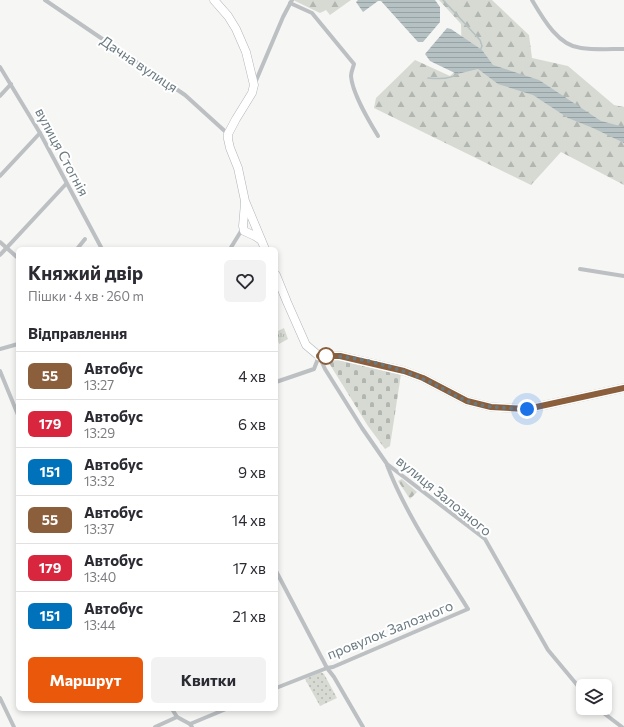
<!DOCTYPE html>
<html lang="uk">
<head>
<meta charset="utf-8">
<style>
	:root { --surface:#fff; --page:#f2f2f3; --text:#2b2b33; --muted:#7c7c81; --line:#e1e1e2; --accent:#ea580c }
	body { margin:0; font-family:Commissioner,sans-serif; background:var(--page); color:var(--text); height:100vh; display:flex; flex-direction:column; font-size:15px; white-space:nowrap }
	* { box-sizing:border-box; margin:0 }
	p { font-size:13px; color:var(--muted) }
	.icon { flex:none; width:22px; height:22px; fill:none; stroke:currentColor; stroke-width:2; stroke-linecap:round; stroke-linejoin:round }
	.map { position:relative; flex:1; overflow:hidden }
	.drawer { position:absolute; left:16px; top:247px; width:262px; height:464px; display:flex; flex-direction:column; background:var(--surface); border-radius:6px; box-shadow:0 2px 6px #0003 }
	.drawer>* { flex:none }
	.badge { padding:0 8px; border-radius:6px; font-size:14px; line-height:26px }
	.buttons { position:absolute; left:576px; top:679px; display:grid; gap:8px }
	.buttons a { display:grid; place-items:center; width:36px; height:36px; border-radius:6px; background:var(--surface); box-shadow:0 2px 6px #0003; font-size:20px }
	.you { position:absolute; width:20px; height:20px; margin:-10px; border:3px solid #fff; border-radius:50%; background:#1a73e8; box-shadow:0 0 0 6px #1a73e833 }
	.map>.badge { position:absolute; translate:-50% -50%; box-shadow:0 0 0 2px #fff }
	h2 { padding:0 12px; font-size:15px; line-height:36px }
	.round { display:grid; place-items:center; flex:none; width:42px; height:42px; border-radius:6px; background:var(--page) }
	.overview { display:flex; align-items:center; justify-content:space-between; height:68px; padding:0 12px }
	h1 { font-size:19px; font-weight:700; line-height:30px }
	.cta { display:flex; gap:8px; margin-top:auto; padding:8px 12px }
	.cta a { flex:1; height:46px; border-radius:6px; background:var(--accent); color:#fff; font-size:16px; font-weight:700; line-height:46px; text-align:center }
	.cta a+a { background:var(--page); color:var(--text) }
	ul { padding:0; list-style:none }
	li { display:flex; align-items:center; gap:12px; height:48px; padding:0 12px; border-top:1px solid var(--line) }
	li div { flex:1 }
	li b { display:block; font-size:15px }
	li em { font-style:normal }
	li .badge { min-width:44px; font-weight:700; text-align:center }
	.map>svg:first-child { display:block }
	.grass { fill:url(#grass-dots) }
	.forest { fill:url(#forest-firs) }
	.cemetery { fill:url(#cemetery-stones) }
	.park { fill:url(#park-tufts) }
	.water { fill:url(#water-rules) }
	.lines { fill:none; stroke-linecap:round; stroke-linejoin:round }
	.stream { stroke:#b5c1c3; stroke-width:1.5 }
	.secondary-casing { stroke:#aeb5b8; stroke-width:9 }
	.street { stroke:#bcc0c3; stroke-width:4 }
	.secondary { stroke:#fff; stroke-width:8 }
	.line-casing { stroke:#fff; stroke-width:9 }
	.line { stroke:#8b5e3c; stroke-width:6 }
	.walk { stroke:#697981; stroke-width:4; stroke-dasharray:0 7.2 }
	.stop-dot { fill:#fff; stroke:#8b5e3c; stroke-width:2 }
	.labels { text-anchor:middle; stroke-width:4; stroke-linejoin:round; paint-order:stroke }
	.street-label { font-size:14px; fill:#697981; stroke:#fff }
</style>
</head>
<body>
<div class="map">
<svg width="624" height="727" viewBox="0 0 624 727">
	<defs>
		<pattern id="grass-dots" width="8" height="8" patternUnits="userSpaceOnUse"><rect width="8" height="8" fill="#d7dad3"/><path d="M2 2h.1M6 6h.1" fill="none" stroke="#b2b6b1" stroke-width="1.8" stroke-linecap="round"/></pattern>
		<pattern id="forest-firs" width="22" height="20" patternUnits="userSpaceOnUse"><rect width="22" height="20" fill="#d7dad3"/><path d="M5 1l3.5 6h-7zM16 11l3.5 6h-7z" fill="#b2b6b1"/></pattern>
		<pattern id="cemetery-stones" width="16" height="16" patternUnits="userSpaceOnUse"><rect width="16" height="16" fill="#d7dad3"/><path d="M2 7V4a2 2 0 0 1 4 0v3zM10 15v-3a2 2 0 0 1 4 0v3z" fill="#b2b6b1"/></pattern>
		<pattern id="park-tufts" width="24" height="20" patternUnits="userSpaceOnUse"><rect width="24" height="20" fill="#d7dad3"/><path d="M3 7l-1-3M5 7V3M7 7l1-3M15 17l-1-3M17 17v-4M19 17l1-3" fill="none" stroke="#b2b6b1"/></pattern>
		<pattern id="water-rules" width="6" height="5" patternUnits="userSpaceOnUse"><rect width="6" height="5" fill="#b5c1c3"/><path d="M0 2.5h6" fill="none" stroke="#97a2a4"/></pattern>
	</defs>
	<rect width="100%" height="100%" fill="#f6f6f4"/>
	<polygon class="grass" points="321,672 324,674 337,698 320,706 305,679"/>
	<g class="forest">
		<polygon points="293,0 351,0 330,15 326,10 320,13"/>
		<polygon points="439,0 492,0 529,35 532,58 568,66 614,105 624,107 624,185 561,152 531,185 374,108 376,98 415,60 450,76 462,65 461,24"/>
		<polygon points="402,479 417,492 410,499 398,481"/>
	</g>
	<polygon class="cemetery" points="330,357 401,374 390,446 385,449 368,426 329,363 328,359"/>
	<polygon class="park" points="284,328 288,339 279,344 276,332"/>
	<g class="water">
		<polygon points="358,0 435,0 440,7 440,22 423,42 418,42 381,1 378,1 363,12 356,2"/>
		<polygon points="447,28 451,29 482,50 493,65 539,80 601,121 624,127 624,143 593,128 568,118 533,95 498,84 478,69 457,74 430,61 425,54"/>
	</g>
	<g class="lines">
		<g class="stream">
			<polyline points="443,0 480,40 482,46 480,51"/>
			<path d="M428,78C437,79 451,80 459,73"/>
		</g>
		<defs>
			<g id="secondary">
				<polyline points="214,0 228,16 236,29 246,52 254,85 252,93 236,119 228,134 228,139 230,148 238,168 245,201 265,249"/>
				<polyline points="245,203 243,226 244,231 255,236 261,240"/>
				<polyline points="276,275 287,302 306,345 319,356 340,356 404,371 423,378 467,401 491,407 527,409 624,388"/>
			</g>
		</defs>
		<use href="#secondary" class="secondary-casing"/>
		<g class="street">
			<polyline points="45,0 185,95 228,134"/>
			<path d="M532,0C542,17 558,46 581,48C595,50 610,49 624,49"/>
			<path d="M290,3L312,13L354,64C353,68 351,72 351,76C352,93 369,121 378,136"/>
			<polyline points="0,67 40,133 102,249"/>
			<polyline points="255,83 283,17 292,0"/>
			<polyline points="0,96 11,84"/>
			<polyline points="0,176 40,133"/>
			<polyline points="0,242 18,258"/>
			<polyline points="77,249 85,239"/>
			<polyline points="230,249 243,228"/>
			<polyline points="0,255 66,184"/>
			<polyline points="580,269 624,276"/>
			<polyline points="0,349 18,344"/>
			<polyline points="319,356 325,369 362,428 387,464 485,539 548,650 583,692"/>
			<polyline points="0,371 18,415"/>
			<polyline points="276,382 314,369 319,356"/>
			<polyline points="276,571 327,668 334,677 363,727"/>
			<path d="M276,688L327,668L333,667L468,609C440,564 406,515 387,465"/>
			<polyline points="0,698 14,727"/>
			<polyline points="597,708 622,727"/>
			<polyline points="172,709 177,717 190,724 192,727"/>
			<polyline points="190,724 226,709"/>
			<polyline points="155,727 177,717"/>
		</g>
		<use href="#secondary" class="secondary"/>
	</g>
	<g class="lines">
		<defs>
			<polyline id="line" points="319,356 340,356 404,371 423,378 467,401 491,407 527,409 624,388"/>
		</defs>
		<use href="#line" class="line-casing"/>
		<use href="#line" class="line"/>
		<path class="walk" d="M326,356C352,355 400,368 423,379C438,385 452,395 467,401C486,408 507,408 527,409"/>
	</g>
	<circle class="stop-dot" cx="326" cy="356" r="8"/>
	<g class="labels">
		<g class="street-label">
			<text transform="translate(139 64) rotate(34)" y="5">Дачна вулиця</text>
			<text transform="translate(62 152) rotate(62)" y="5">вулиця Стогнія</text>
			<text transform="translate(444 496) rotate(39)" y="5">вулиця Залозного</text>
			<text transform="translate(390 630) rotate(-22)" y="5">провулок Залозного</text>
		</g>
	</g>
</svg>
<div class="buttons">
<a><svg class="icon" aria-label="layers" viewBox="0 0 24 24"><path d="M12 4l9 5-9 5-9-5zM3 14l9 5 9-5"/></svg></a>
</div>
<div class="you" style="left:527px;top:409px"></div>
<section class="drawer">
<div class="overview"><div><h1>Княжий двір</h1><p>Пішки · 4 хв · 260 m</p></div><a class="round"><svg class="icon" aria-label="heart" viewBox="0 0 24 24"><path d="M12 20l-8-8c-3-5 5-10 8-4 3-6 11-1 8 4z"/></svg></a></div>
<h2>Відправлення</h2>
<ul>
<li><span class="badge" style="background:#8b5e3c;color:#fff">55</span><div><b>Автобус</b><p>13:27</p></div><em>4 хв</em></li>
<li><span class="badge" style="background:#d7263d;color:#fff">179</span><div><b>Автобус</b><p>13:29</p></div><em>6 хв</em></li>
<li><span class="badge" style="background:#0072bc;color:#fff">151</span><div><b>Автобус</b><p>13:32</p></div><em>9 хв</em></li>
<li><span class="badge" style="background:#8b5e3c;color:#fff">55</span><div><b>Автобус</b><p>13:37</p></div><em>14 хв</em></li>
<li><span class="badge" style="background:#d7263d;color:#fff">179</span><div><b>Автобус</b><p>13:40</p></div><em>17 хв</em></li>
<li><span class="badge" style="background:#0072bc;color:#fff">151</span><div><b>Автобус</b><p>13:44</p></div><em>21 хв</em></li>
</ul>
<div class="cta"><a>Маршрут</a><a>Квитки</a></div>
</section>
</div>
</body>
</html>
